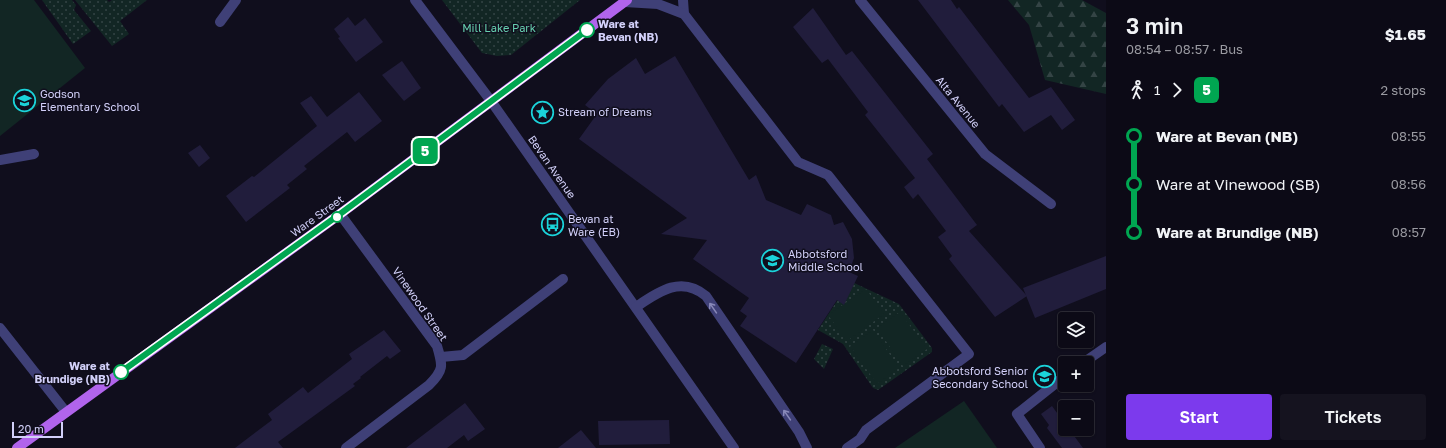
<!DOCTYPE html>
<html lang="en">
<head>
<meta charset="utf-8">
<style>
	:root { --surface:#0c0a16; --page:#15131f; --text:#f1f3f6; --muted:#9a9aa1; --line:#2c2b35; --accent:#7c3aed }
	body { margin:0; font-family:"Golos Text",sans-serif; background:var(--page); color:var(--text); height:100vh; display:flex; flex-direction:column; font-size:15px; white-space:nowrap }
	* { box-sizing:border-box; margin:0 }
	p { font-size:13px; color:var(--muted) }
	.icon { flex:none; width:22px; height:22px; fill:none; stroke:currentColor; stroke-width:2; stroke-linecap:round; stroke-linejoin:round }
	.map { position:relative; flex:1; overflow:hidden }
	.details { display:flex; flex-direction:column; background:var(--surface); width:340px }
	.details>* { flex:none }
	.badge { padding:0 8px; border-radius:6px; font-size:14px; line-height:26px }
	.controls { position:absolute; left:1058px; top:312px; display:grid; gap:8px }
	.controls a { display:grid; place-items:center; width:36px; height:36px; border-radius:4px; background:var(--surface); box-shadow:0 1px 3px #0004,0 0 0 1px var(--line); font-size:20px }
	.scale { position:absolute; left:12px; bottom:10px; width:51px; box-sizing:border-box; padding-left:4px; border:2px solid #d2d0f9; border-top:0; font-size:11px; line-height:14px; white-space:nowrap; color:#d2d0f9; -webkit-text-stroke:3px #100e1d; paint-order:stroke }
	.map>.badge { position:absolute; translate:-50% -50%; box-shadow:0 0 0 2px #fff }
	.legs { display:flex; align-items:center; gap:6px; height:44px; padding:0 20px; font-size:13px }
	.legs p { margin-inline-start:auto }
	.headline { display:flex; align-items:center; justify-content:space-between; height:68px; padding:0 20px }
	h1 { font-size:22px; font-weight:600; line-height:30px }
	.primary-button { display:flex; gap:8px; margin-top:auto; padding:8px 20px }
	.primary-button a { flex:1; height:46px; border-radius:4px; background:var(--accent); color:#fff; font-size:16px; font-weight:600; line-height:46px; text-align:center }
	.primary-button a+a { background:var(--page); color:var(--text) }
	ul { padding:0 20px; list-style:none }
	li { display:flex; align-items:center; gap:14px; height:48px; font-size:15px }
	li i { display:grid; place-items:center; width:6px; height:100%; margin:0 5px; background:currentColor }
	li i::after { content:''; width:10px; height:10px; margin:-5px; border:3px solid; border-radius:50%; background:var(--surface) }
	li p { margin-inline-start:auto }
	li:first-child i { background:linear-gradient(#0000 50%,currentColor 0) }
	li:last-child i { background:linear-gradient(currentColor 50%,#0000 0) }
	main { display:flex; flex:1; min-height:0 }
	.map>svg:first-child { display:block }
	.forest { fill:url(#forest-firs) }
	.park { fill:url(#park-dots) }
	.garden { fill:#122624 }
	.building { fill:#211d3c }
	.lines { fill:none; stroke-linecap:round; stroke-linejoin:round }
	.minor { stroke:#3f4077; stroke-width:10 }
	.major { stroke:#b164ec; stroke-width:10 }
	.oneway { stroke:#8888b8 }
	.line-1-casing { stroke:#fff; stroke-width:9 }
	.line-1 { stroke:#00a651; stroke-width:6 }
	.stop-1-dot { fill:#fff; stroke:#00a651; stroke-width:2 }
	.labels { text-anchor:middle; stroke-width:3; stroke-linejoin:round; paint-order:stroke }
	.stop-label { font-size:11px; font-weight:bold; fill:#d2d0f9; stroke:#100e1d; text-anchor:start }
	.park-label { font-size:11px; fill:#66d0af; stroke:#100e1d }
	.poi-label { font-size:11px; fill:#d2d0f9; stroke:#100e1d; text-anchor:start }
	.street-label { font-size:11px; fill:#d2d0f9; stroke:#100e1d }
</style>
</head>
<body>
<main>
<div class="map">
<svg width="1106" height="448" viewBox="0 0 1106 448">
	<defs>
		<pattern id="forest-firs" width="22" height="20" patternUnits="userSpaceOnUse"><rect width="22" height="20" fill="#122624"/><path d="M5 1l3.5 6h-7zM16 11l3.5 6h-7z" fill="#344445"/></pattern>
		<pattern id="park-dots" width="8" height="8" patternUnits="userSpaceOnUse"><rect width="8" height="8" fill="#122624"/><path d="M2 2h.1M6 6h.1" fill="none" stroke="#344445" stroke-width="1.8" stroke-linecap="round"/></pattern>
	</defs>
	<rect width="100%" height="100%" fill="#100e1d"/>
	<polygon class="forest" points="1008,0 1082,0 1106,13 1106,94 1045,80 1029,25"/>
	<g class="park">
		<polygon points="42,0 72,0 76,5 74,10 91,31 73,44"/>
		<polygon points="75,0 107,0 109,2 112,0 147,0 120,21 129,34 112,46"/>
		<polygon points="442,0 580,0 511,55 497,56 482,53"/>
		<polygon points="850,281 899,304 932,348 932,352 878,390 873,388 843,344 818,330"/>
		<polygon points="822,344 833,349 824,369 814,359"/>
	</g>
	<g class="garden">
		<polygon points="0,0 34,0 85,68 0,136"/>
		<polygon points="866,289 884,314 847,341 828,315"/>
		<polygon points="900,312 927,349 903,366 877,328"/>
		<polygon points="873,330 899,368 877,384 850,346"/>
		<polygon points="964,401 997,448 895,448"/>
	</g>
	<g class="building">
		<polygon points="918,0 951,0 957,9 959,7 1029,98 1051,87 1075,120 1062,130 1051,115 1024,132 1002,104 999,107"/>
		<polygon points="813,8 846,55 852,51 933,154 927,159 977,225 969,231 1027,296 995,317 949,259 952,256 938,237 946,231 918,194 913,199 904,187 915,178 865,115 868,112 828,59 822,63 793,27"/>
		<polygon points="348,17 355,26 365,18 383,42 356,62 338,38 340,37 334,29"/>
		<polygon points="675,56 749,180 756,175 766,200 801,215 807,204 831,215 834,225 843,222 852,239 854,258 849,272 858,276 844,305 837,300 796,363 740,326 747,316 740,311 749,298 693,259 707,240 661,234 687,218 579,139 597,114 585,105 608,79 636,58 645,74"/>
		<polygon points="402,61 421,88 404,101 382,75"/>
		<polygon points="359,92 382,121 355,142 347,132 304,166 307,169 287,185 290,188 246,222 226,196 252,176 254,177 317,126 300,103 311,96 327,117"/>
		<polygon points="200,145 210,158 199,167 188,153"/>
		<polygon points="1106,256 1106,289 1035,318 1023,288"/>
		<polygon points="384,330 401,351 390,359 387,356 360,377 361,378 353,384 355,386 278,442 283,448 235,448 272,420 268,414 303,387 308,393 352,359 349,354"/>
		<polygon points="465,403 485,429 468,441 464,435 447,448 406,448"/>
		<polygon points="1052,406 1065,424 1065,429 1069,429 1083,448 1062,448 1047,428 1049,425 1041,414"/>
		<polygon points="669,420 670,444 599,445 598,421"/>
		<polygon points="581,430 596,448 558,448"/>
	</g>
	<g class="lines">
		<g class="minor">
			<polyline points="415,0 491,101 734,448"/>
			<polyline points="683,0 684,14"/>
			<polyline points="860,0 985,154 1051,204"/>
			<polyline points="625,2 658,4 684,14 798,162 828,175 969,354 866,430 860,439 847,448"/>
			<polyline points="220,22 236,0"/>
			<polyline points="0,160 34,154"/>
			<path d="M340,214L437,346C443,366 444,370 429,385L346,448"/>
			<path d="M636,307C658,292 681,275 706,296L799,432L807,448"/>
			<polyline points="0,328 66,412"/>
			<polyline points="441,357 463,355 563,279"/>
			<polyline points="1083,363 1106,347"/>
			<polyline points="1040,448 1017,414 1065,376"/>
		</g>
		<polyline class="major" points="17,448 340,214 627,0"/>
	</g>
	<defs><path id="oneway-shaft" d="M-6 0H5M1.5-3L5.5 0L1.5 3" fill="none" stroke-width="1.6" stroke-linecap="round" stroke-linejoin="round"/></defs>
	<g class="oneway">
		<use href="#oneway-shaft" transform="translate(713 308) rotate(-125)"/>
		<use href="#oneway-shaft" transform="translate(787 415) rotate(-125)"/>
	</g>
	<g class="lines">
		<defs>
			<polyline id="line-1" points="121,372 340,214 587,30"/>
		</defs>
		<use href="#line-1" class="line-1-casing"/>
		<use href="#line-1" class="line-1"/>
	</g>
	<defs>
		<symbol id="school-ring" viewBox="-11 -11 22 22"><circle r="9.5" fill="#100e1d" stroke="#1bd3da" stroke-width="1.5"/><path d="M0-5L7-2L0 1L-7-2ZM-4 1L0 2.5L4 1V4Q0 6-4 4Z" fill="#1bd3da"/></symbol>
		<symbol id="sight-ring" viewBox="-11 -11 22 22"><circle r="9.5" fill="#100e1d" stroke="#1bd3da" stroke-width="1.5"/><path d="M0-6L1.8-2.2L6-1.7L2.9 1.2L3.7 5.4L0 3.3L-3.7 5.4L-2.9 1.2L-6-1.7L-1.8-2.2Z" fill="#1bd3da"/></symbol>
		<symbol id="bus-ring" viewBox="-11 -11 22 22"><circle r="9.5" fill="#100e1d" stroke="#1bd3da" stroke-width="1.5"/><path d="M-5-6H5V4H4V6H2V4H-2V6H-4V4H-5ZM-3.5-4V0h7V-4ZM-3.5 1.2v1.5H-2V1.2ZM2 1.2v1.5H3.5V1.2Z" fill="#1bd3da"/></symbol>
	</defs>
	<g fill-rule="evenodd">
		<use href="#school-ring" x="12" y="88" width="25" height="25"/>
		<use href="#sight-ring" x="530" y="100" width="25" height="25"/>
		<use href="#bus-ring" x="540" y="212" width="25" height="25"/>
		<use href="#school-ring" x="760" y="248" width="25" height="25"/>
		<use href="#school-ring" x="1032" y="364" width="25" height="25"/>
	</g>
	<g class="stop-1-dot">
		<circle cx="587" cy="30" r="7"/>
		<circle cx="337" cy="217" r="5"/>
		<circle cx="121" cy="372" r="7"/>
	</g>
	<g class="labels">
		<g class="stop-label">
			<text x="598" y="28">Ware at<tspan x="598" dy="13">Bevan (NB)</tspan></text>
			<text x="110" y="370" text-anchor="end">Ware at<tspan x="110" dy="13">Brundige (NB)</tspan></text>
		</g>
		<g class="park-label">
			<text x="499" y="32">Mill Lake Park</text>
		</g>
		<g class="poi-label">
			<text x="40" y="98">Godson<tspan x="40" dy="13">Elementary School</tspan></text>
			<text x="558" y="116">Stream of Dreams</text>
			<text x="568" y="223">Bevan at<tspan x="568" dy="13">Ware (EB)</tspan></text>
			<text x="788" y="258">Abbotsford<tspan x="788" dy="13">Middle School</tspan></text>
			<text x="1028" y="375" text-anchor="end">Abbotsford Senior<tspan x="1028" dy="13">Secondary School</tspan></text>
		</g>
		<g class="street-label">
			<text transform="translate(958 102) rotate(51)" y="4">Alta Avenue</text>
			<text transform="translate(552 167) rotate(55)" y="4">Bevan Avenue</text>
			<text transform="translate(317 216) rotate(-36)" y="4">Ware Street</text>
			<text transform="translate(420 304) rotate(55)" y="4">Vinewood Street</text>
		</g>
	</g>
</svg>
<div class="controls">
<a><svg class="icon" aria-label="layers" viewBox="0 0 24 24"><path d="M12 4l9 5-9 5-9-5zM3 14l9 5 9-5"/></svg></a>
<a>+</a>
<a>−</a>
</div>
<div class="scale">20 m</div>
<b class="badge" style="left:425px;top:151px;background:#00a651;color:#fff">5</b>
</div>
<section class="details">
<div class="headline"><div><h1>3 min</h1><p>08:54 – 08:57 · Bus</p></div><b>$1.65</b></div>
<div class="legs"><svg class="icon" aria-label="walk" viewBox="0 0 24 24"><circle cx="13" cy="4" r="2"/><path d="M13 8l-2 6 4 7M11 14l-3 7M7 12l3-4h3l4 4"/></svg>1<svg class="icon" aria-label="forward" viewBox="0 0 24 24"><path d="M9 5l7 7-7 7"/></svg><b class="badge" style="background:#00a651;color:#fff">5</b><p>2 stops</p></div>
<ul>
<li><i style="color:#00a651"></i><b>Ware at Bevan (NB)</b><p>08:55</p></li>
<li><i style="color:#00a651"></i><span>Ware at Vinewood (SB)</span><p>08:56</p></li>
<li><i style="color:#00a651"></i><b>Ware at Brundige (NB)</b><p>08:57</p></li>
</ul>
<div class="primary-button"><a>Start</a><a>Tickets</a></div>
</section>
</main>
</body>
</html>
